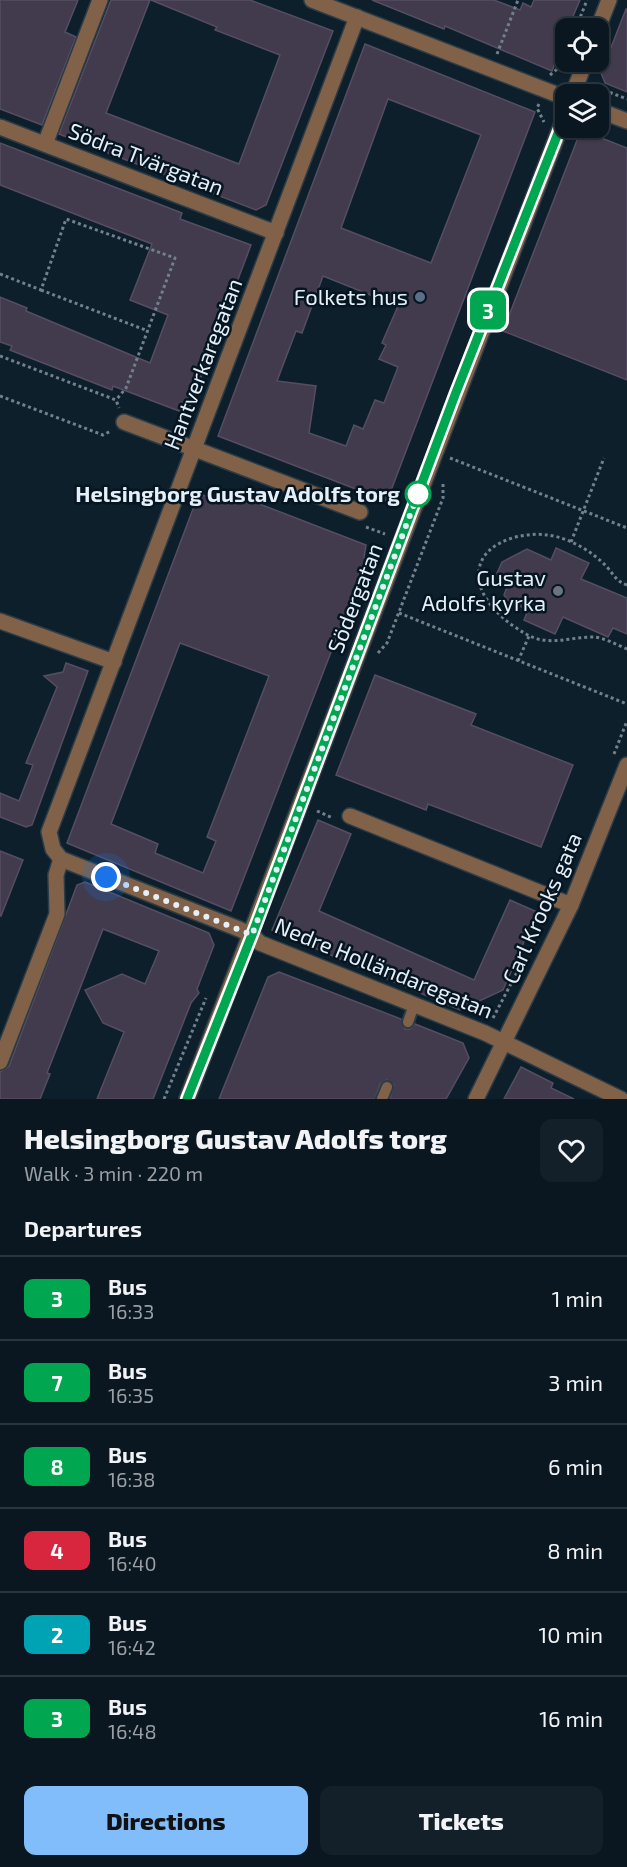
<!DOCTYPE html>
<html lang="en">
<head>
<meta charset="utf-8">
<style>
	:root { --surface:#0a1720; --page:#132029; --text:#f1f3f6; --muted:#999fa5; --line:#2a363e; --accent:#80bdfa }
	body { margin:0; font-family:"Exo 2",sans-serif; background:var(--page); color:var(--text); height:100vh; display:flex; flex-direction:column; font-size:22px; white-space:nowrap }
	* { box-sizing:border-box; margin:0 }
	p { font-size:20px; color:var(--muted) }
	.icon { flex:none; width:33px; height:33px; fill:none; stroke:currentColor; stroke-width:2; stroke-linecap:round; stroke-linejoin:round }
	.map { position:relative; height:1099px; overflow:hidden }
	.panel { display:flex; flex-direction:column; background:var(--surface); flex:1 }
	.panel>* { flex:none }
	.badge { padding:0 12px; border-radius:9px; font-size:21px; line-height:39px }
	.tools { position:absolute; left:555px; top:18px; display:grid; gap:12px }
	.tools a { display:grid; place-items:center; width:54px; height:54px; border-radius:12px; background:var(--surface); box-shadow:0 2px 4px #0004,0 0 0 2px var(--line); font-size:30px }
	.you { position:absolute; width:30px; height:30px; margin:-15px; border:4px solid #fff; border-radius:50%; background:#1a73e8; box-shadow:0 0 0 9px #1a73e833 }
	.map>.badge { position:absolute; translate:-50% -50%; box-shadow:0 0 0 3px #fff }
	h2 { padding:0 24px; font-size:22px; line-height:54px }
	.round { display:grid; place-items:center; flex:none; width:63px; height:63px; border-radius:12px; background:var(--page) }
	.overview { display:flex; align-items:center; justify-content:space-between; height:102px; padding:0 24px }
	h1 { font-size:28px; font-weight:800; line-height:45px }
	.primary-button { display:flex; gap:12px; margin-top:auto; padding:12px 24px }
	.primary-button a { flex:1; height:69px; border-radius:12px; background:var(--accent); color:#111; font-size:24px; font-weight:800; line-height:69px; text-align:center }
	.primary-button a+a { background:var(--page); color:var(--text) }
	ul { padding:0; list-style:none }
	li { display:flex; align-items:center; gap:18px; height:84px; padding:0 24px; border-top:2px solid var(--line) }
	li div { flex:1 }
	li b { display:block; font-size:22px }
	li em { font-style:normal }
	li .badge { min-width:66px; font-weight:700; text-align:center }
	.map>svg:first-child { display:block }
	.building { fill:#423b4e; stroke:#554e62; stroke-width:1.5; fill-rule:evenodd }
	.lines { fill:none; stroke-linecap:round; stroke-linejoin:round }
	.lane-casing { stroke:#2b3c48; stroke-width:14 }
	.street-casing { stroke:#2b3c48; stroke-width:18 }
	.path { stroke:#72818c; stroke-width:3; stroke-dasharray:3 3; stroke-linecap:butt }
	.lane { stroke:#816147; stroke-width:10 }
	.street { stroke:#816147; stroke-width:15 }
	.line-casing { stroke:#fff; stroke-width:14 }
	.line { stroke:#00a650; stroke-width:9 }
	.walk { stroke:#e4eff8; stroke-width:6; stroke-dasharray:0 10.8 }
	.service-dot { fill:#5c6f8a; stroke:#051521; stroke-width:2 }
	.stop-dot { fill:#fff; stroke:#00a650; stroke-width:3 }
	.worship-dot { fill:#6b7280; stroke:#051521; stroke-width:2 }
	.labels { text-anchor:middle; stroke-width:5; stroke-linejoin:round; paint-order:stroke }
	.street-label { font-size:22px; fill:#e4eff8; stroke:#051521 }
	.poi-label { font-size:22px; fill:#e4eff8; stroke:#051521; text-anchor:end }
	.stop-label { font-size:22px; font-weight:bold; fill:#e4eff8; stroke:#051521; text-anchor:end }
</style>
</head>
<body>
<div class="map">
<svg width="627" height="1099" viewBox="0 0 627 1099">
	<rect width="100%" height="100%" fill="#0d1f2b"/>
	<g class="building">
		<polygon points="0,0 78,0 65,32 76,37 42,125 0,109"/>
		<polygon points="111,0 150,0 106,113 239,164 280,55 215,30 217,27 151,0 250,0 333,31 266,205 256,210 59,134"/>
		<polygon points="372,0 494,0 520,10 523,3 531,7 534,0 580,0 568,28 566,28 566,36 552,71 445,26 444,29"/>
		<polygon points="626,9 627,9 627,92 605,83 601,73"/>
		<path d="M365,44L535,112L387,501L218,436ZM388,99L481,135L431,263L341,228ZM323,276L398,306L382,343L386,345L379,359L398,367L384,403L375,400L363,429L354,425L346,446L309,433L316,386L277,381L296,331L302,333Z"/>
		<polygon points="581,130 627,148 627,380 503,331"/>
		<polygon points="0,143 182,213 180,219 251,245 187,414 113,386 112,390 10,350 12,346 0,342 0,297 27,308 26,311 150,363 168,315 130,300 152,244 0,185"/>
		<path d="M218,488L366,545L364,557L367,559L231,911L67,843L199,493L213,500ZM180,643L269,676L207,837L216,841L203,873L155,853L158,844L111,824Z"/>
		<polygon points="556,548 589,563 581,579 627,598 627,634 613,628 608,637 563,617 555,634 524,620 528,610 507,600 504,595 507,587 499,584 497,573 502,562 527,549 551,560"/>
		<polygon points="66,663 88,671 32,825 26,827 0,817 0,793 19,801 33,765 26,763 57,687 44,676 63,672"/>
		<polygon points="375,675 476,714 471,725 573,765 541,847 428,804 426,810 336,775"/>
		<polygon points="318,820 351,834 319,911 474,980 510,900 537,912 503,990 460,1010 272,930"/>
		<polygon points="0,851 23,860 1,916 0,916"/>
		<polygon points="85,882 209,933 214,945 197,989 199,993 191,1003 153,1099 97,1099 124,1032 103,1023 85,990 122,974 145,984 159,951 103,929 47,1073 50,1074 40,1099 0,1099 0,1072 9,1066 77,885"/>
		<polygon points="279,972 401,1019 405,1029 410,1029 415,1024 463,1043 469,1058 446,1099 390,1099 394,1085 387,1080 380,1084 375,1099 219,1099 268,977"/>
		<polygon points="521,1067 553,1083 551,1088 574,1099 504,1099"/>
	</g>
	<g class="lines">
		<defs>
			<g id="lane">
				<polyline points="408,1022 414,1005"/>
				<polyline points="382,1099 387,1087"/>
			</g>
			<g id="street">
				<polyline points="312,0 566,98"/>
				<polyline points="357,17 49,832 53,849 61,859 239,929 252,935 260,943 485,1033 621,1099"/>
				<polyline points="598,28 609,0"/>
				<polyline points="573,94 585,62"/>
				<polyline points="598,110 627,121"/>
				<polyline points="0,127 276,233"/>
				<polyline points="45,144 100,0"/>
				<polyline points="124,422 360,512"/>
				<polyline points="0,621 114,662"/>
				<polyline points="350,816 571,905"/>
				<polyline points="0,1062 57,914 56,875 61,859"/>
				<path d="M187,1099C316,772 438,441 566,113"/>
				<polyline points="476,1099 571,905 627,765"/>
			</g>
		</defs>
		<use href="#lane" class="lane-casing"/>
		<use href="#street" class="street-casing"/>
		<g class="path">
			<polyline points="576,28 587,0"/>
			<polyline points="497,54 518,0"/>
			<polyline points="602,58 608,42"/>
			<polyline points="550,75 561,66 566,55"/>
			<polyline points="593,86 627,99"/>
			<polyline points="539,104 537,108 544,122"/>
			<polyline points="0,274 41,290 66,219 175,258 126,388 116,400"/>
			<polyline points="41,290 148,331"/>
			<polyline points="0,356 116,400 119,408"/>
			<polyline points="0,396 103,435 111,431"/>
			<polyline points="450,458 627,528"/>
			<polyline points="366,527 385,534"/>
			<polyline points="571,542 604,458"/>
			<path d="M627,585C617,582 614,575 607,567C593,552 570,538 548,535C518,531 470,545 480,585C486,606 508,624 526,634C548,647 569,637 593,637C603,637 617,645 627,649"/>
			<polyline points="399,613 627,704"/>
			<polyline points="378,653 387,643 443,498 443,482"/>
			<polyline points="518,661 529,636"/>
			<polyline points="614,754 627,721"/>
			<polyline points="317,811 333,818"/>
			<polyline points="493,1018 525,957"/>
			<polyline points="164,1099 206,998"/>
		</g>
		<use href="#lane" class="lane"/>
		<use href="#street" class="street"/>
	</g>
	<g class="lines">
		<defs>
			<polyline id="line" points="187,1099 252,935 455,395 566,113"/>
		</defs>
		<use href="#line" class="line-casing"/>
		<use href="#line" class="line"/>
		<polyline class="walk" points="106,877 252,935 418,494"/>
	</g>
	<circle class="service-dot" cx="420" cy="297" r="6"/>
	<circle class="stop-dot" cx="418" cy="494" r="12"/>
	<circle class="worship-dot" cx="558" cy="591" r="6"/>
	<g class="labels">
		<g class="street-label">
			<text transform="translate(146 159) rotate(21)" y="8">Södra Tvärgatan</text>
			<text transform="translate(203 364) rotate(-69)" y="8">Hantverkaregatan</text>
			<text transform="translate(355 598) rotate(-69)" y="8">Södergatan</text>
			<text transform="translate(542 908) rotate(-66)" y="8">Carl Krooks gata</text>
			<text transform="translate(384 968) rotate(22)" y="8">Nedre Holländaregatan</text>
		</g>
		<g class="poi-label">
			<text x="408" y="305">Folkets hus</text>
			<text x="546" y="586">Gustav<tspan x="546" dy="25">Adolfs kyrka</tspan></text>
		</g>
		<g class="stop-label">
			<text x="400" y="502">Helsingborg Gustav Adolfs torg</text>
		</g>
	</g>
</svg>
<div class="tools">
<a><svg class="icon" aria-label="locate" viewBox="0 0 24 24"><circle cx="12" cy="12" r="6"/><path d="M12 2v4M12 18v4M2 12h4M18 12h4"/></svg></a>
<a><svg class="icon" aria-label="layers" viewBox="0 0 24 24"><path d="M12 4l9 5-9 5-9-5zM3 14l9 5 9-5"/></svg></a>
</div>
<div class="you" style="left:106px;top:877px"></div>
<b class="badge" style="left:488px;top:310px;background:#00a650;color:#fff">3</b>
</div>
<section class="panel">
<div class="overview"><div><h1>Helsingborg Gustav Adolfs torg</h1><p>Walk · 3 min · 220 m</p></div><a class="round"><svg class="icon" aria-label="heart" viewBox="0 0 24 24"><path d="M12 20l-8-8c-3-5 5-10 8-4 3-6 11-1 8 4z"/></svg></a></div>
<h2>Departures</h2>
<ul>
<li><span class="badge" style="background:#00a650;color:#fff">3</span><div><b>Bus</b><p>16:33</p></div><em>1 min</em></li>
<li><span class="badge" style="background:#00a650;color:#fff">7</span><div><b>Bus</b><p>16:35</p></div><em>3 min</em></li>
<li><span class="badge" style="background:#00a650;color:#fff">8</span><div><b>Bus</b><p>16:38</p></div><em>6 min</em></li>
<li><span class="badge" style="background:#d7263d;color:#fff">4</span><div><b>Bus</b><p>16:40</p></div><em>8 min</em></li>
<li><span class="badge" style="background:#00a3b4;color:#fff">2</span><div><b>Bus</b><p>16:42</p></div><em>10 min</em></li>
<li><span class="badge" style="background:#00a650;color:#fff">3</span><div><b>Bus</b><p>16:48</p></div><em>16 min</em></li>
</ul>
<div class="primary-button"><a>Directions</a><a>Tickets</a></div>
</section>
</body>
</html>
